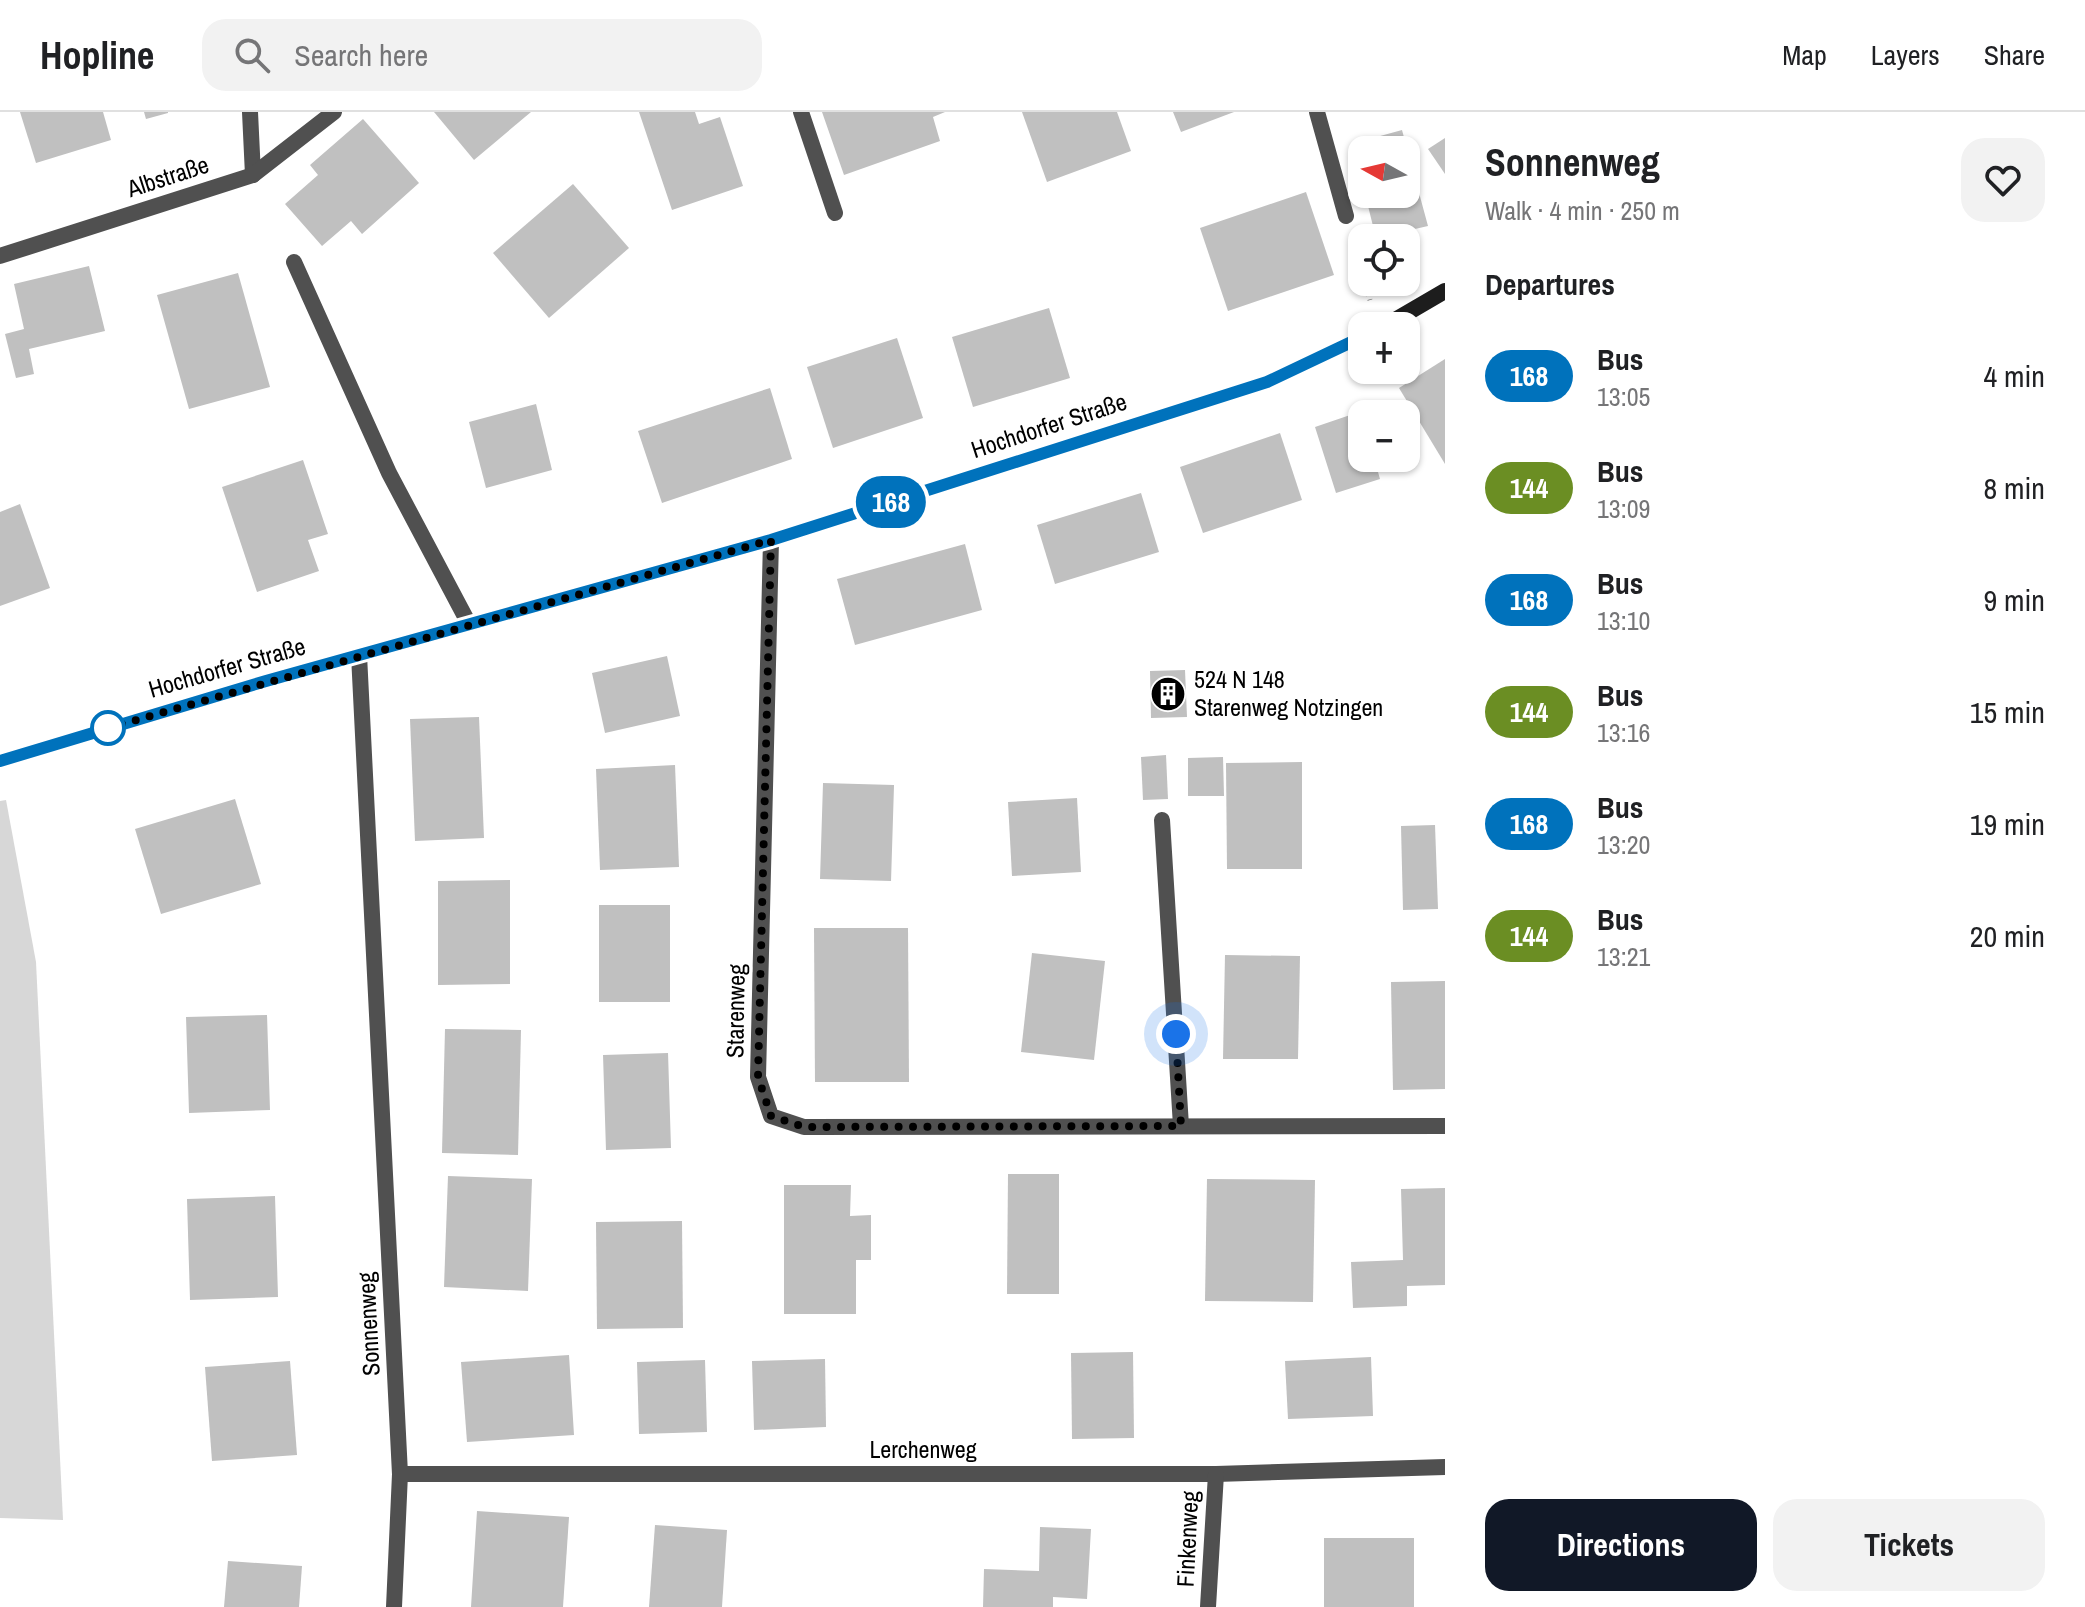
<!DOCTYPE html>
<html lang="en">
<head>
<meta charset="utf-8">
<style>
	:root { --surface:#fff; --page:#f2f2f2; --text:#202124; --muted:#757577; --line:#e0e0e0; --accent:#111827 }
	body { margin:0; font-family:"Archivo Narrow",sans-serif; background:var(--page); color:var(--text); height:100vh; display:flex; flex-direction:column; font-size:30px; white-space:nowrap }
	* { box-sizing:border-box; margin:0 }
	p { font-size:26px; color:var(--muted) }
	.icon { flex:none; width:44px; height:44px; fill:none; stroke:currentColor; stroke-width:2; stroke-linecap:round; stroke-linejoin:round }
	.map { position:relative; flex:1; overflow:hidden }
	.details { display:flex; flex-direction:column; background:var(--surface); width:640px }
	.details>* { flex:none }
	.badge { padding:0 16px; border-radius:26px; font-size:28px; line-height:52px }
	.needle { width:52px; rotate:278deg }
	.tools { position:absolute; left:1348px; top:24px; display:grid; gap:16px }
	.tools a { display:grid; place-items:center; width:72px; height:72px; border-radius:16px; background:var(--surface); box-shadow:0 2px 6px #0004; font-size:40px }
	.you { position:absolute; width:40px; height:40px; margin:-20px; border:6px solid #fff; border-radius:50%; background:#1a73e8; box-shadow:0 0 0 12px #1a73e833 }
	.map>.badge { position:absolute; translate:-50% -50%; box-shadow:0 0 0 4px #fff }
	h2 { padding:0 40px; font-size:30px; line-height:72px }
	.round { display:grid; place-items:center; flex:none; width:84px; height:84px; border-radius:24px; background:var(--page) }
	.overview { display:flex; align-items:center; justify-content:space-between; height:136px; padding:0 40px }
	h1 { font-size:38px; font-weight:800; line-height:60px }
	.cta { display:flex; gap:16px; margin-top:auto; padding:16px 40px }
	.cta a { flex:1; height:92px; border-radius:24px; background:var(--accent); color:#fff; font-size:32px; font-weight:800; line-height:92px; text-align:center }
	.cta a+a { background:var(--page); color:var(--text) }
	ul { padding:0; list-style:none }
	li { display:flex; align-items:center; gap:24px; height:112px; padding:0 40px }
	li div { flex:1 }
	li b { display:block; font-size:30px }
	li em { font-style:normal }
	li .badge { min-width:88px; font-weight:700; text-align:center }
	header { display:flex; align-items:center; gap:48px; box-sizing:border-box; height:112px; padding:0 40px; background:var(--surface); border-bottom:2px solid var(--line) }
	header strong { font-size:38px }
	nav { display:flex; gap:44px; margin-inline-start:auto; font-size:28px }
	.search { width:560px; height:72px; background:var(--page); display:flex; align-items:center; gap:20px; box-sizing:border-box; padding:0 28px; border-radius:24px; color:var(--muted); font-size:30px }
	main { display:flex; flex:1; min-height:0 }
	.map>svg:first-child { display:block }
	.green { fill:#d7d7d7 }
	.building { fill:#c0c0c0 }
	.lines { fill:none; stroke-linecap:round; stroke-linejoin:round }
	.path { stroke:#727272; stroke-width:5; stroke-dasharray:2 4; stroke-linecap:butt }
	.service { stroke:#505050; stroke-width:16 }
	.minor { stroke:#505050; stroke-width:16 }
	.secondary { stroke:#1d1d1d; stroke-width:16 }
	.line-casing { stroke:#fff; stroke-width:18 }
	.line { stroke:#0072bc; stroke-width:12 }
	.walk { stroke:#000; stroke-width:8; stroke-dasharray:0 14.4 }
	.stop-dot { fill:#fff; stroke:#0072bc; stroke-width:4 }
	.labels { text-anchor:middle; stroke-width:6; stroke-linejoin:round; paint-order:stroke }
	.street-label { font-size:24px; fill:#000; stroke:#fff }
	.poi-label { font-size:24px; fill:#000; stroke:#fff; text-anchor:start }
</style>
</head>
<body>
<header>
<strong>Hopline</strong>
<div class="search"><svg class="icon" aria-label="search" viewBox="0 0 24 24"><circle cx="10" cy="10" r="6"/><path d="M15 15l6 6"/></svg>Search here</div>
<nav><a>Map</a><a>Layers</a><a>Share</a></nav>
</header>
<main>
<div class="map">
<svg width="1445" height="1495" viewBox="0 0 1445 1495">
	<rect width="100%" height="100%" fill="#fff"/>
	<polygon class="green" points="6,688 36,850 63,1408 0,1406 0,689"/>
	<g class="building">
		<polygon points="20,0 103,0 111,28 36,51"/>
		<polygon points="144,0 168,0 168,1 146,7"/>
		<polygon points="434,0 531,0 474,48"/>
		<polygon points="639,0 695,0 699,12 720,5 743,74 672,98"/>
		<polygon points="822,0 945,0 933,5 940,29 844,63"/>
		<polygon points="1022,0 1117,0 1131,39 1047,70"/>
		<polygon points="1173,0 1234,0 1181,20"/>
		<polygon points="363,7 419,71 362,122 351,109 322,134 285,92 318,63 310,53"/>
		<polygon points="1402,18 1428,114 1376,126 1365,82 1406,82 1406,38 1362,38 1361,68 1351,32"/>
		<polygon points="1445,26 1445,62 1428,37"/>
		<polygon points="573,72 629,136 549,206 493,141"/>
		<polygon points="1306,80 1334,163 1228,199 1200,116"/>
		<polygon points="89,154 105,219 29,237 34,262 16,266 5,222 24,217 14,172"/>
		<polygon points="238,161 270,275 189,297 157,183"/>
		<polygon points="1049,196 1070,266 973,295 952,225"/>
		<polygon points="897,226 923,306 833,336 807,255"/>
		<polygon points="1445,247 1445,352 1399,276"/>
		<polygon points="770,276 792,347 662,391 638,319"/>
		<polygon points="536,292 552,358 486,376 469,310"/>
		<polygon points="1359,300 1362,346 1374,346 1380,367 1336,381 1315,315"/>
		<polygon points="1280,321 1302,388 1203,421 1180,355"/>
		<polygon points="303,348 328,422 308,428 319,459 257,480 222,375"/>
		<polygon points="1141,381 1159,440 1055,472 1037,413"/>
		<polygon points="20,392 50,476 0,494 0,400"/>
		<polygon points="965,432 982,498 855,533 837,467"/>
		<polygon points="667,544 680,604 605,621 592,561"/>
		<polygon points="1185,558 1187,605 1151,606 1150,559"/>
		<polygon points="479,605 484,726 415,729 410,607"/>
		<polygon points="1166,643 1168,687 1143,688 1141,645"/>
		<polygon points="1223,645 1224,684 1188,684 1188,646"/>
		<polygon points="1302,650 1302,757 1227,757 1226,651"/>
		<polygon points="675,653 679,755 600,758 596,657"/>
		<polygon points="823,671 894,673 891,769 820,767"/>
		<polygon points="1077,686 1081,760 1012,764 1008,690"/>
		<polygon points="235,687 261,772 161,802 135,717"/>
		<polygon points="1435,713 1438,797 1403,798 1401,714"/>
		<polygon points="510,768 510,872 438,873 438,769"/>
		<rect x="599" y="793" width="71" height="97"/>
		<polygon points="814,816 908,816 909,970 815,970"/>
		<polygon points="1032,841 1105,849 1094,948 1021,940"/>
		<polygon points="1225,843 1300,844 1298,947 1223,947"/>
		<polygon points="1445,869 1445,977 1393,978 1391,870"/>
		<polygon points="267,903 270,998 189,1001 186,905"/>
		<polygon points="445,917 521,918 518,1043 442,1041"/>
		<polygon points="668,941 671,1036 606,1038 603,943"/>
		<polygon points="1008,1062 1059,1062 1059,1182 1007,1182"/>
		<polygon points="448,1064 532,1067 528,1179 444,1175"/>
		<polygon points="1207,1067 1315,1068 1313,1190 1205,1189"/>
		<polygon points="784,1073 851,1073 850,1104 871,1103 871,1148 856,1148 856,1202 784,1202"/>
		<polygon points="1445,1076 1445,1173 1407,1174 1407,1194 1353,1196 1351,1150 1403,1148 1401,1077"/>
		<polygon points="275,1084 278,1185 190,1188 187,1087"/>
		<polygon points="682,1109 683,1216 597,1217 596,1110"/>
		<polygon points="1133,1240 1134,1326 1072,1327 1071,1241"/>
		<polygon points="569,1243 574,1323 467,1330 461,1250"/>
		<polygon points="1371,1245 1373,1304 1288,1307 1285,1249"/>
		<polygon points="825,1247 826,1315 754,1318 752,1249"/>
		<polygon points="705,1248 707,1320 639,1322 637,1250"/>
		<polygon points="290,1249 297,1343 212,1349 205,1255"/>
		<polygon points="477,1399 569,1405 563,1495 471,1495"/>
		<polygon points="655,1413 727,1418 722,1495 649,1495"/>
		<polygon points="1040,1415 1091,1417 1087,1487 1053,1485 1053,1495 983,1495 984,1457 1039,1459"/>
		<rect x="1324" y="1426" width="90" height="69"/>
		<polygon points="228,1449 302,1454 299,1495 224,1495"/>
	</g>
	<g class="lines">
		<g class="path">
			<polyline points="1354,132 1362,160"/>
			<polyline points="1365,170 1370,188"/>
		</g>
		<polyline class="service" points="294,150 389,361 469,512"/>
		<g class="minor">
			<polyline points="250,0 253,63"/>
			<polyline points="801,0 835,101"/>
			<polyline points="1317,0 1346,104"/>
			<polyline points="0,144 253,63 334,0"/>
			<polyline points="771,428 758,965 771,1004 804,1015 1445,1014"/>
			<polyline points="359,543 400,1362 394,1495"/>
			<polyline points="1162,708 1181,1014"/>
			<polyline points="400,1362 1216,1362 1445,1355"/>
			<polyline points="1208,1495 1216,1362"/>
		</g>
		<g class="secondary">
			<polyline points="1385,214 1445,179"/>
			<polyline points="0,649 266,569 771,428 1267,270 1362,225"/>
		</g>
	</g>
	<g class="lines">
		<defs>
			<polyline id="line" points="0,649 266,569 771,428 1267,270 1362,225"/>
		</defs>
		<use href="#line" class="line-casing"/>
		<use href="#line" class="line"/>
		<polyline class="walk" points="108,616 771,428 758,965 771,1004 804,1015 1181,1014 1176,922"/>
	</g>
	<defs>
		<symbol id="building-disc" viewBox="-11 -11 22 22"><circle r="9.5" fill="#000" stroke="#fff"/><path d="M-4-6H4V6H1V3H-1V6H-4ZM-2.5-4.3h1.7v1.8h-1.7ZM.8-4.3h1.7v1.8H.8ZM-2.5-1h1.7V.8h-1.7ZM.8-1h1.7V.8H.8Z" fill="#fff"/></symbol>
	</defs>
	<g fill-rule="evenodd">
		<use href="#building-disc" x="1148" y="562" width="40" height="40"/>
	</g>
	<circle class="stop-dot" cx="108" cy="616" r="16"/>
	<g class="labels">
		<g class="street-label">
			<text transform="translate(168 65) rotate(-18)" y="8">Albstraße</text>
			<text transform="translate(1049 314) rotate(-18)" y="8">Hochdorfer Straße</text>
			<text transform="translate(227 556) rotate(-16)" y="8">Hochdorfer Straße</text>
			<text transform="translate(736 899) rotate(-89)" y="8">Starenweg</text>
			<text transform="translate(369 1212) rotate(-93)" y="8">Sonnenweg</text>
			<text x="923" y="1346">Lerchenweg</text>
			<text transform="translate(1188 1427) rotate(-87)" y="8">Finkenweg</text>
		</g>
		<g class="poi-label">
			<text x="1194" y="576">524 N 148<tspan x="1194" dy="28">Starenweg Notzingen</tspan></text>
		</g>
	</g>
</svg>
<div class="tools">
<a><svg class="needle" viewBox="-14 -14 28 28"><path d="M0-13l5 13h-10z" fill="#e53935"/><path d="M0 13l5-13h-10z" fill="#757577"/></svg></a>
<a><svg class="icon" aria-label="locate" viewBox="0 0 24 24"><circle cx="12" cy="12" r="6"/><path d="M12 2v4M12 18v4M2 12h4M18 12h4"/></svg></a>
<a>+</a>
<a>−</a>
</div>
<div class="you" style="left:1176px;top:922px"></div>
<b class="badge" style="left:891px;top:390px;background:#0072bc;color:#fff">168</b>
</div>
<section class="details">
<div class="overview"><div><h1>Sonnenweg</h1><p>Walk · 4 min · 250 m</p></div><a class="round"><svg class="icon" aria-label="heart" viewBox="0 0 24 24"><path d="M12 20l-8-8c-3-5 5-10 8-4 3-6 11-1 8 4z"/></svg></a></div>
<h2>Departures</h2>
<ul>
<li><span class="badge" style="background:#0072bc;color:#fff">168</span><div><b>Bus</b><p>13:05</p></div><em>4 min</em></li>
<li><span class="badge" style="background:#6b8e23;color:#fff">144</span><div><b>Bus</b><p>13:09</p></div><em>8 min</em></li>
<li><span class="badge" style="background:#0072bc;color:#fff">168</span><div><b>Bus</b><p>13:10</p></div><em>9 min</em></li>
<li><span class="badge" style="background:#6b8e23;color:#fff">144</span><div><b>Bus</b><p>13:16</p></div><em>15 min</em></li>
<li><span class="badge" style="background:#0072bc;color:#fff">168</span><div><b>Bus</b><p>13:20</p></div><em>19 min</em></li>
<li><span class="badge" style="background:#6b8e23;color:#fff">144</span><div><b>Bus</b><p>13:21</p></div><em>20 min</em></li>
</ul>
<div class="cta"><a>Directions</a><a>Tickets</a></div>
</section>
</main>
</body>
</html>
